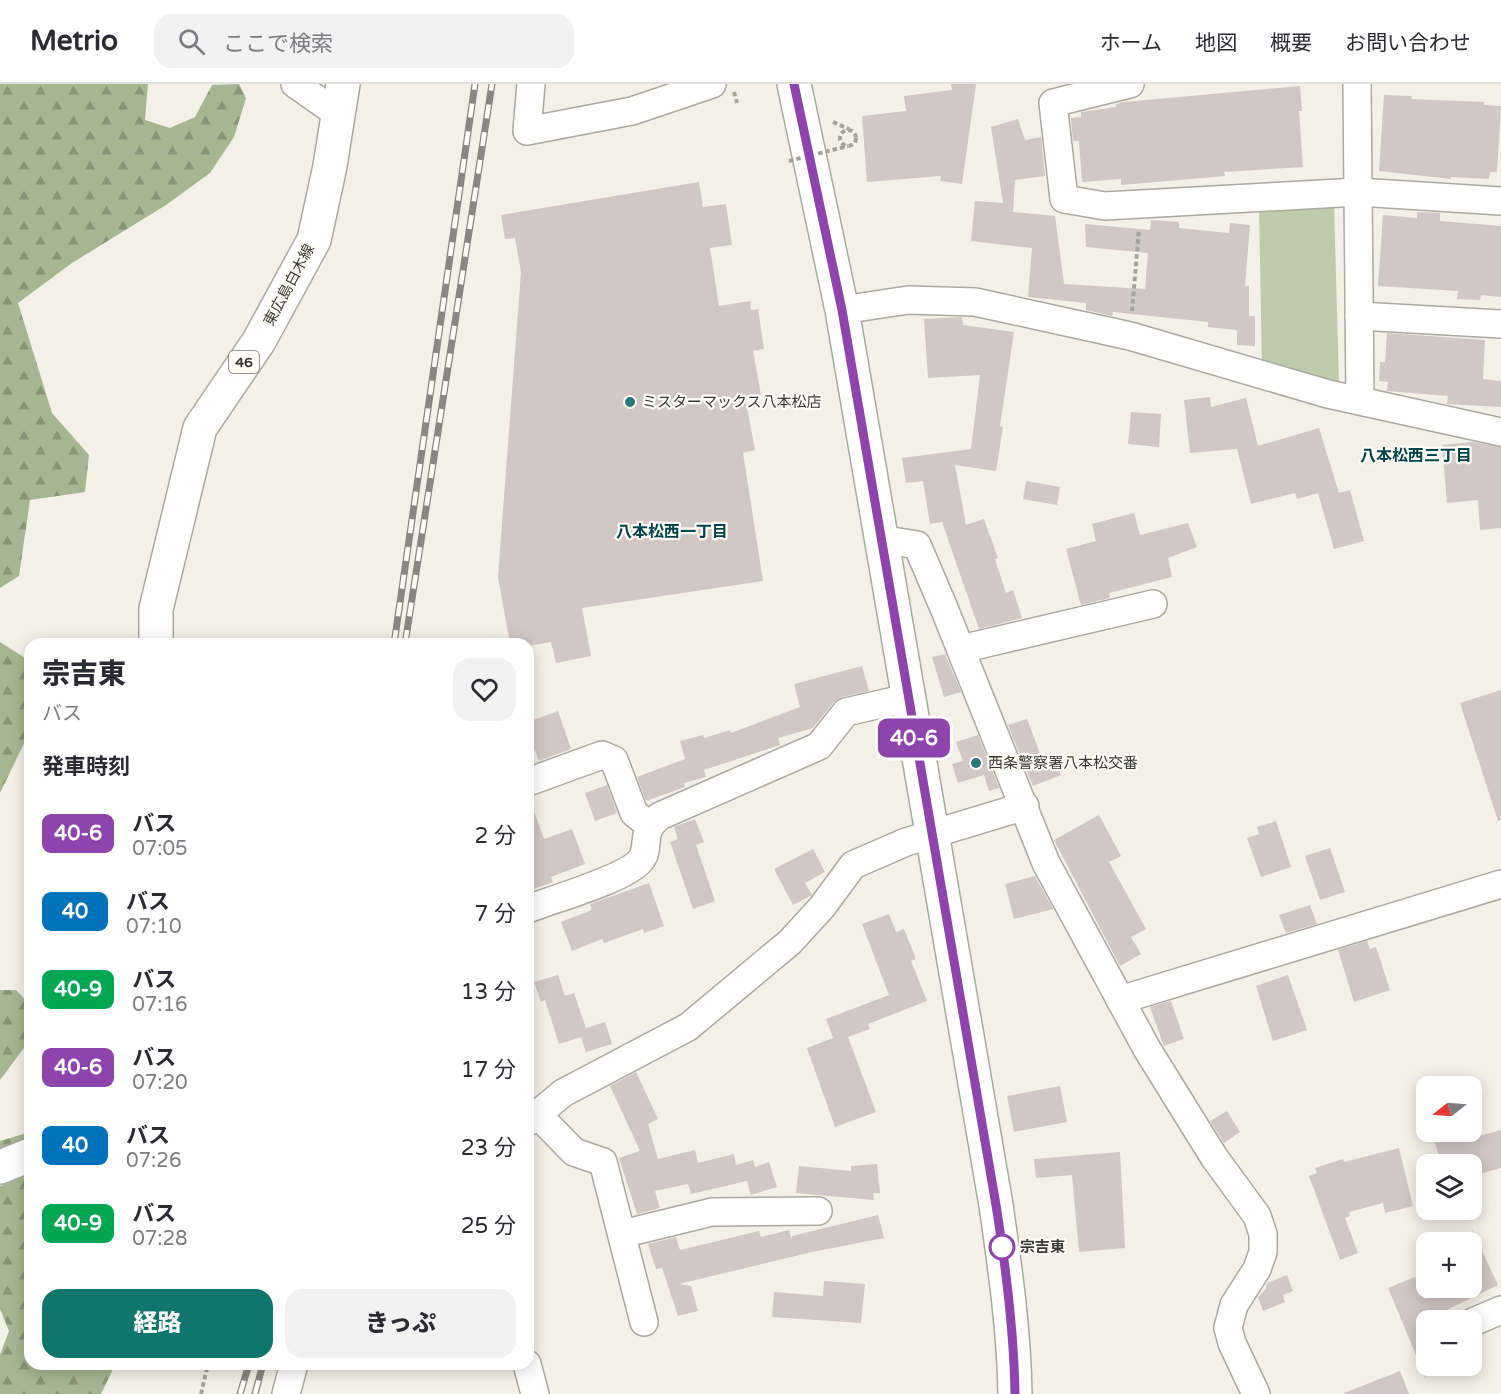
<!DOCTYPE html>
<html lang="ja">
<head>
<meta charset="utf-8">
<style>
	:root { --surface:#fff; --page:#f2f2f3; --text:#2b2b33; --muted:#7c7c81; --line:#e1e1e2; --accent:#0f766e }
	body { margin:0; font-family:"Varela Round","Noto Sans JP",sans-serif; background:var(--page); color:var(--text); height:100vh; display:flex; flex-direction:column; font-size:22px; white-space:nowrap }
	* { box-sizing:border-box; margin:0 }
	p { font-size:20px; color:var(--muted) }
	.icon { flex:none; width:33px; height:33px; fill:none; stroke:currentColor; stroke-width:2; stroke-linecap:round; stroke-linejoin:round }
	.map { position:relative; flex:1; overflow:hidden }
	.side { position:absolute; left:24px; top:554px; width:510px; height:732px; display:flex; flex-direction:column; background:var(--surface); border-radius:18px; box-shadow:0 3px 15px #0003 }
	.side>* { flex:none }
	.badge { padding:0 12px; border-radius:9px; font-size:21px; line-height:39px }
	.needle { width:39px; rotate:253deg }
	.fabs { position:absolute; left:1416px; top:992px; display:grid; gap:12px }
	.fabs a { display:grid; place-items:center; width:66px; height:66px; border-radius:12px; background:var(--surface); box-shadow:0 3px 15px #0003; font-size:30px }
	.map>.badge { position:absolute; translate:-50% -50%; box-shadow:0 0 0 3px #fff }
	h2 { padding:0 18px; font-size:22px; line-height:54px }
	.round { display:grid; place-items:center; flex:none; width:63px; height:63px; border-radius:18px; background:var(--page) }
	.overview { display:flex; align-items:center; justify-content:space-between; height:102px; padding:0 18px }
	h1 { font-size:28px; font-weight:800; line-height:45px }
	.cta { display:flex; gap:12px; margin-top:auto; padding:12px 18px }
	.cta a { flex:1; height:69px; border-radius:18px; background:var(--accent); color:#fff; font-size:24px; font-weight:800; line-height:69px; text-align:center }
	.cta a+a { background:var(--page); color:var(--text) }
	ul { padding:0; list-style:none }
	li { display:flex; align-items:center; gap:18px; height:78px; padding:0 18px }
	li div { flex:1 }
	li b { display:block; font-size:22px }
	li em { font-style:normal }
	li .badge { min-width:66px; font-weight:700; text-align:center }
	header { display:flex; align-items:center; gap:36px; box-sizing:border-box; height:84px; padding:0 30px; background:var(--surface); border-bottom:2px solid var(--line) }
	header strong { font-size:28px }
	nav { display:flex; gap:33px; margin-inline-start:auto; font-size:21px }
	.search { width:420px; height:54px; background:var(--page); display:flex; align-items:center; gap:15px; box-sizing:border-box; padding:0 21px; border-radius:18px; color:var(--muted); font-size:22px }
	.map>svg:first-child { display:block }
	.green { fill:#bdcaac }
	.forest { fill:url(#forest-firs) }
	.building { fill:#d1c7c4 }
	.lines { fill:none; stroke-linecap:round; stroke-linejoin:round }
	.minor-casing { stroke:#aba9a0; stroke-width:30 }
	.major-casing { stroke:#aba9a0; stroke-width:36 }
	.highway-casing { stroke:#aba9a0; stroke-width:36 }
	.path { stroke:#a4a39c; stroke-width:4; stroke-dasharray:4.5 3; stroke-linecap:butt }
	.minor { stroke:#fff; stroke-width:27 }
	.major { stroke:#fff; stroke-width:33 }
	.highway { stroke:#fff; stroke-width:33 }
	.rail-casing { stroke:#888781; stroke-width:7 }
	.rail { stroke:#fffdf6; stroke-width:4.5; stroke-dasharray:14; stroke-linecap:butt }
	.path-bridge { stroke:#a4a39c; stroke-width:4; stroke-dasharray:4.5 3; stroke-linecap:butt }
	.line-casing { stroke:#fff; stroke-width:14 }
	.line { stroke:#8e44ad; stroke-width:9 }
	.poi-dot { fill:#2d757f; stroke:#fffdf6; stroke-width:2 }
	.stop-dot { fill:#fff; stroke:#8e44ad; stroke-width:3 }
	.labels { text-anchor:middle; stroke-width:4.5; stroke-linejoin:round; paint-order:stroke }
	.shield { fill:#fffdf6; stroke:#74746f; stroke-width:1.5 }
	.shield-label { font-size:14px; font-weight:bold; fill:#393935 }
	.street-label { font-size:15px; fill:#393935; stroke:#fffdf6 }
	.poi-label { font-size:15px; fill:#393935; stroke:#fffdf6; text-anchor:start }
	.stop-label { font-size:15px; font-weight:bold; fill:#393935; stroke:#fffdf6; text-anchor:start }
	.neighbourhood-label { font-size:16px; font-weight:bold; fill:#00434a; stroke:#fffdf6 }
</style>
</head>
<body>
<header>
<strong>Metrio</strong>
<div class="search"><svg class="icon" aria-label="search" viewBox="0 0 24 24"><circle cx="10" cy="10" r="6"/><path d="M15 15l6 6"/></svg>ここで検索</div>
<nav><a>ホーム</a><a>地図</a><a>概要</a><a>お問い合わせ</a></nav>
</header>
<div class="map">
<svg width="1501" height="1310" viewBox="0 0 1501 1310">
	<defs>
		<pattern id="forest-firs" width="22" height="20" patternUnits="userSpaceOnUse" patternTransform="scale(1.5)"><rect width="22" height="20" fill="#a7b692"/><path d="M5 1l3.5 6h-7zM16 11l3.5 6h-7z" fill="#899578"/></pattern>
	</defs>
	<rect width="100%" height="100%" fill="#f2f0e7"/>
	<polygon class="green" points="1334,120 1339,299 1262,286 1259,122"/>
	<g class="forest">
		<polygon points="0,0 148,0 145,36 170,44 195,33 212,1 239,0 246,14 234,53 210,89 166,121 72,179 18,219 52,329 89,371 85,408 30,416 19,492 0,504"/>
		<polygon points="0,558 25,574 30,581 30,647 0,709"/>
		<polygon points="0,906 16,906 30,921 30,956 0,996"/>
		<polygon points="30,1048 30,1055 0,1072 0,1057"/>
		<polygon points="30,1090 30,1280 128,1280 115,1281 101,1310 0,1310 0,1271 9,1247 0,1225 0,1102"/>
	</g>
	<g class="building">
		<polygon points="951,0 976,0 962,100 940,97 941,92 867,98 862,32 906,27 904,12 952,6"/>
		<polygon points="1300,2 1302,27 1299,27 1303,83 1224,88 1225,92 1121,101 1121,95 1082,98 1079,57 1073,57 1071,34 1081,33 1081,28 1116,23 1116,20 1124,18"/>
		<polygon points="1384,11 1412,12 1411,15 1484,18 1484,21 1501,22 1497,88 1490,88 1489,95 1451,93 1451,95 1379,87"/>
		<polygon points="1018,35 1025,56 1041,53 1045,92 1015,96 1013,128 1055,132 1064,200 1145,205 1148,169 1086,163 1085,140 1150,146 1151,136 1179,138 1179,144 1229,149 1230,139 1250,141 1245,202 1249,202 1249,232 1255,232 1255,262 1237,261 1237,246 1208,243 1208,238 1113,228 1112,232 1086,226 1086,219 1028,213 1032,164 971,157 975,117 1003,119 991,43"/>
		<polygon points="699,98 703,123 726,120 732,161 710,164 719,222 750,217 751,226 758,225 764,265 753,267 761,311 745,313 755,366 743,369 763,497 582,524 591,572 556,579 551,558 528,562 528,560 510,560 498,493 521,188 515,154 505,155 501,131"/>
		<polygon points="1417,128 1440,129 1440,137 1501,142 1501,213 1481,211 1480,216 1457,215 1458,207 1378,202 1383,131 1417,134"/>
		<polygon points="962,233 963,241 1014,248 1000,342 1003,343 996,387 955,381 966,441 984,435 998,474 995,475 1006,509 1013,506 1022,534 979,545 942,438 930,440 923,397 906,399 902,374 971,365 980,291 928,294 924,235"/>
		<polygon points="1387,249 1485,256 1483,295 1501,297 1501,323 1447,320 1448,312 1387,307 1388,298 1379,297 1380,278 1385,278"/>
		<polygon points="1210,313 1211,323 1246,314 1258,362 1319,344 1339,409 1350,406 1364,457 1334,465 1318,409 1297,415 1295,409 1251,420 1237,365 1190,369 1184,316"/>
		<polygon points="1131,328 1161,330 1159,363 1128,360"/>
		<polygon points="1472,358 1501,363 1501,444 1480,446 1478,416 1447,419 1442,361"/>
		<polygon points="1026,397 1060,403 1057,421 1023,415"/>
		<polygon points="1134,429 1140,451 1188,439 1197,463 1168,474 1172,493 1109,509 1110,514 1081,521 1066,465 1096,457 1092,440"/>
		<polygon points="945,570 961,608 944,613 932,573"/>
		<polygon points="862,582 869,607 842,613 834,618 813,644 778,654 780,661 704,686 706,693 684,699 685,703 646,717 637,693 685,675 680,657 703,651 704,654 730,646 731,649 800,623 794,600"/>
		<polygon points="1501,606 1501,736 1498,737 1460,619"/>
		<polygon points="558,627 571,665 539,677 528,647 528,638"/>
		<polygon points="1027,635 1042,675 1053,671 1061,691 1033,702 1008,641"/>
		<polygon points="978,651 999,704 989,707 984,691 958,699 952,680 963,677 956,658"/>
		<polygon points="607,701 617,729 595,737 585,709"/>
		<polygon points="528,716 530,716 544,755 572,745 585,780 551,793 553,798 528,807"/>
		<polygon points="1099,731 1121,772 1109,778 1146,845 1131,853 1141,870 1120,882 1054,756"/>
		<polygon points="695,735 704,758 696,761 715,817 693,825 670,758 678,755 674,743"/>
		<polygon points="1276,737 1291,783 1261,793 1247,754 1259,750 1257,743"/>
		<polygon points="1330,764 1345,808 1320,816 1305,772"/>
		<polygon points="813,765 825,788 805,799 812,811 793,821 774,785"/>
		<polygon points="1035,792 1053,825 1014,835 1005,800"/>
		<polygon points="649,799 664,842 644,849 643,845 604,859 602,855 572,867 561,838 592,826 590,820"/>
		<polygon points="1310,821 1317,840 1286,849 1279,831"/>
		<polygon points="889,830 896,848 904,845 916,875 911,877 927,917 868,940 870,945 848,953 876,1028 835,1043 807,964 833,954 826,935 889,911 862,840"/>
		<polygon points="1367,857 1370,865 1376,863 1390,906 1354,918 1338,866"/>
		<polygon points="558,891 565,912 574,909 586,944 605,938 612,960 586,968 581,953 559,960 545,916 541,918 534,898"/>
		<polygon points="1288,891 1307,946 1273,957 1256,902"/>
		<polygon points="1171,917 1184,955 1164,962 1150,923"/>
		<polygon points="636,988 658,1035 648,1040 658,1075 695,1066 698,1079 734,1070 736,1081 753,1076 755,1083 769,1078 777,1103 751,1111 747,1097 691,1110 688,1100 655,1107 660,1124 637,1130 619,1074 640,1067 610,1002"/>
		<polygon points="1060,1002 1067,1038 1014,1048 1007,1012"/>
		<polygon points="1227,1027 1240,1048 1224,1059 1210,1037"/>
		<polygon points="1501,1046 1501,1084 1472,1092 1472,1080 1441,1080 1432,1047 1462,1047 1465,1056"/>
		<polygon points="1399,1064 1413,1122 1385,1129 1383,1119 1349,1128 1350,1132 1345,1134 1358,1169 1340,1176 1309,1092 1317,1089 1315,1084 1343,1075 1344,1078"/>
		<polygon points="1120,1068 1125,1164 1079,1168 1072,1091 1036,1094 1034,1075"/>
		<polygon points="877,1080 880,1109 873,1109 874,1116 796,1109 799,1082 851,1087 851,1082"/>
		<polygon points="878,1131 884,1154 812,1168 679,1200 691,1202 698,1227 678,1232 662,1184 656,1185 648,1160 676,1153 680,1166 759,1147 761,1153 789,1146 792,1156 792,1152"/>
		<polygon points="1472,1146 1498,1201 1426,1236 1426,1295 1388,1204 1415,1193 1425,1215 1452,1203 1472,1203"/>
		<polygon points="1287,1191 1293,1207 1283,1211 1285,1218 1263,1227 1258,1213 1266,1205 1267,1199"/>
		<polygon points="824,1197 865,1200 861,1239 772,1233 774,1208 823,1212"/>
		<polygon points="1400,1287 1409,1310 1344,1310 1344,1309"/>
	</g>
	<g class="lines">
		<defs>
			<g id="minor">
				<polyline points="295,0 338,30"/>
				<polyline points="531,0 527,47 632,27 712,0"/>
				<polyline points="1130,0 1053,19 1064,115 1105,122 1358,108 1501,117"/>
				<polyline points="1357,0 1360,315"/>
				<polyline points="842,226 908,216 975,218 1130,252 1328,310 1501,348"/>
				<polyline points="1359,232 1501,240"/>
				<polyline points="880,455 917,461 944,524 1046,779 1147,965 1214,1073 1257,1132 1263,1150 1263,1168 1257,1185 1234,1221 1228,1244 1232,1259 1256,1310"/>
				<polyline points="961,565 1153,520"/>
				<polyline points="528,698 602,671 614,676 634,729 649,741"/>
				<path d="M528,825C553,815 625,795 640,777C652,763 638,749 660,732L819,662L846,628L907,614"/>
				<polyline points="1120,916 1501,800"/>
				<polyline points="536,1029 574,1068 603,1078 644,1238"/>
				<polyline points="528,1038 563,1009 688,943 790,858 822,823 853,781 906,758 1025,722"/>
				<polyline points="622,1150 712,1128 818,1127"/>
				<polyline points="1473,1238 1501,1226"/>
				<polyline points="527,1280 535,1310"/>
				<polyline points="286,1310 294,1280"/>
			</g>
			<g id="major">
				<polyline points="156,560 156,525 200,344 259,257 314,156 330,82 343,0"/>
				<polyline points="0,1083 30,1071"/>
			</g>
			<path id="highway" d="M794,0L842,226L996,1121C1005,1184 1014,1246 1015,1310"/>
		</defs>
		<use href="#minor" class="minor-casing"/>
		<use href="#major" class="major-casing"/>
		<use href="#highway" class="highway-casing"/>
		<g class="path">
			<polyline points="734,8 737,19"/>
			<polyline points="833,38 849,45"/>
			<circle cx="848" cy="54" r="8"/>
			<polyline points="1132,227 1139,145"/>
			<polyline points="201,1310 208,1280"/>
		</g>
		<use href="#minor" class="minor"/>
		<use href="#major" class="major"/>
		<use href="#highway" class="highway"/>
		<defs>
			<g id="rail">
				<polyline points="394,560 475,0"/>
				<polyline points="405,560 492,0"/>
				<polyline points="240,1310 249,1280"/>
				<polyline points="255,1310 263,1280"/>
			</g>
		</defs>
		<use href="#rail" class="rail-casing"/>
		<use href="#rail" class="rail"/>
		<polyline class="path-bridge" points="789,77 848,62"/>
	</g>
	<g class="lines">
		<defs>
			<path id="line" d="M794,0L842,226L996,1121C1006,1184 1014,1246 1015,1310"/>
		</defs>
		<use href="#line" class="line-casing"/>
		<use href="#line" class="line"/>
	</g>
	<g class="poi-dot">
		<circle cx="630" cy="318" r="6"/>
		<circle cx="976" cy="679" r="6"/>
	</g>
	<circle class="stop-dot" cx="1002" cy="1163" r="12"/>
	<g class="labels">
		<rect class="shield" x="229" y="267" width="30" height="22" rx="4.5"/>
		<g class="shield-label">
			<text x="244" y="283">46</text>
		</g>
		<g class="street-label">
			<text transform="translate(289 201) rotate(-62)" y="5">東広島白木線</text>
		</g>
		<g class="poi-label">
			<text x="642" y="323">ミスターマックス八本松店</text>
			<text x="988" y="684">西条警察署八本松交番</text>
		</g>
		<g class="stop-label">
			<text x="1020" y="1168">宗吉東</text>
		</g>
		<g class="neighbourhood-label">
			<text x="1416" y="377">八本松西三丁目</text>
			<text x="672" y="453">八本松西一丁目</text>
		</g>
	</g>
</svg>
<div class="fabs">
<a><svg class="needle" viewBox="-14 -14 28 28"><path d="M0-13l5 13h-10z" fill="#e53935"/><path d="M0 13l5-13h-10z" fill="#7c7c81"/></svg></a>
<a><svg class="icon" aria-label="layers" viewBox="0 0 24 24"><path d="M12 4l9 5-9 5-9-5zM3 14l9 5 9-5"/></svg></a>
<a>+</a>
<a>−</a>
</div>
<b class="badge" style="left:914px;top:654px;background:#8e44ad;color:#fff">40-6</b>
<section class="side">
<div class="overview"><div><h1>宗吉東</h1><p>バス</p></div><a class="round"><svg class="icon" aria-label="heart" viewBox="0 0 24 24"><path d="M12 20l-8-8c-3-5 5-10 8-4 3-6 11-1 8 4z"/></svg></a></div>
<h2>発車時刻</h2>
<ul>
<li><span class="badge" style="background:#8e44ad;color:#fff">40-6</span><div><b>バス</b><p>07:05</p></div><em>2 分</em></li>
<li><span class="badge" style="background:#0072bc;color:#fff">40</span><div><b>バス</b><p>07:10</p></div><em>7 分</em></li>
<li><span class="badge" style="background:#00a651;color:#fff">40-9</span><div><b>バス</b><p>07:16</p></div><em>13 分</em></li>
<li><span class="badge" style="background:#8e44ad;color:#fff">40-6</span><div><b>バス</b><p>07:20</p></div><em>17 分</em></li>
<li><span class="badge" style="background:#0072bc;color:#fff">40</span><div><b>バス</b><p>07:26</p></div><em>23 分</em></li>
<li><span class="badge" style="background:#00a651;color:#fff">40-9</span><div><b>バス</b><p>07:28</p></div><em>25 分</em></li>
</ul>
<div class="cta"><a>経路</a><a>きっぷ</a></div>
</section>
</div>
</body>
</html>
